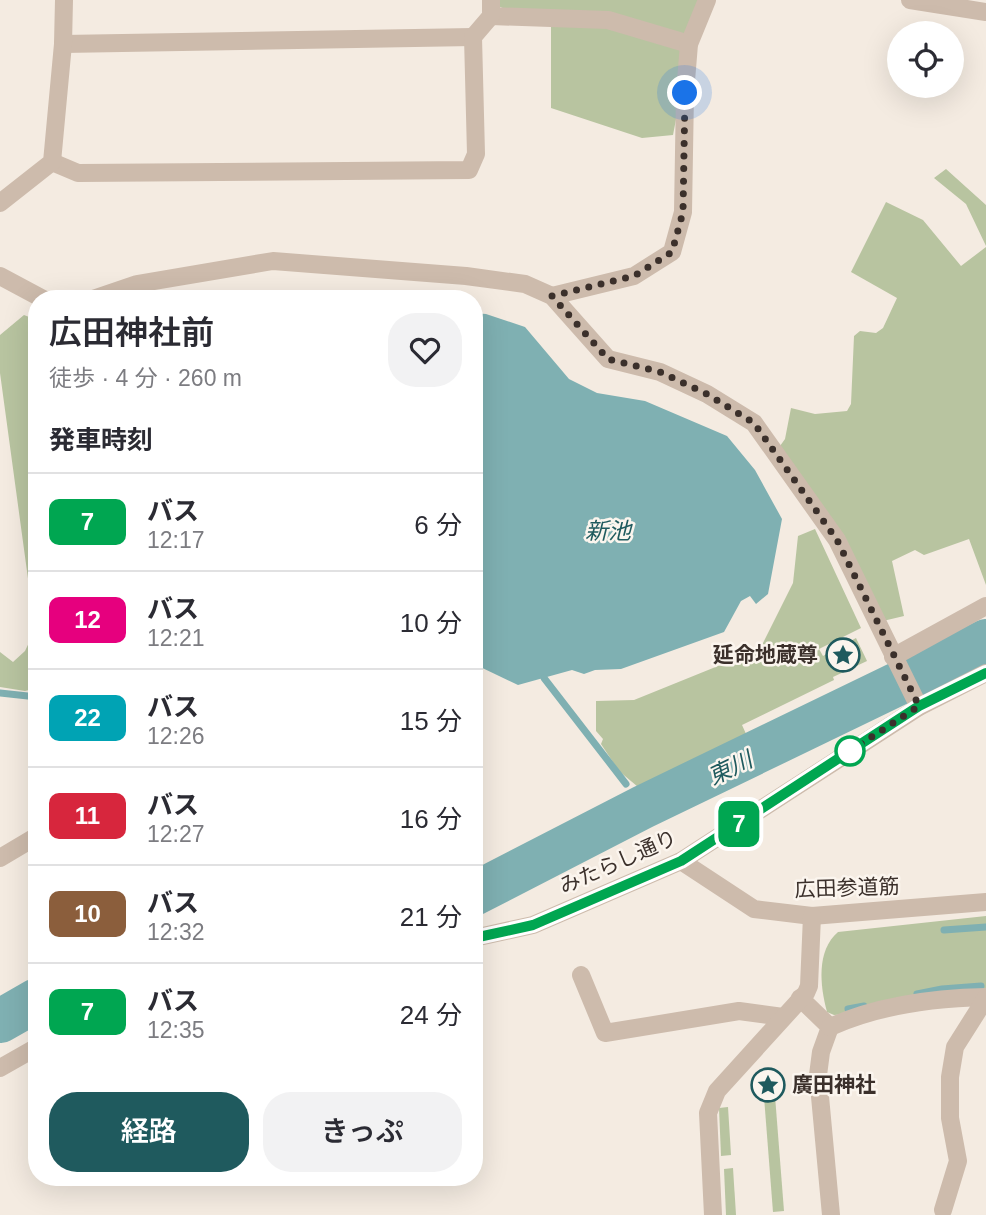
<!DOCTYPE html>
<html lang="ja">
<head>
<meta charset="utf-8">
<style>
	:root { --surface:#fff; --page:#f2f2f3; --text:#2b2b33; --muted:#7c7c81; --line:#e1e1e2; --accent:#1f5a5e }
	body { margin:0; font-family:Helvetica,"Noto Sans JP",sans-serif; background:var(--page); color:var(--text); height:100vh; display:flex; flex-direction:column; font-size:26px; white-space:nowrap }
	* { box-sizing:border-box; margin:0 }
	p { font-size:23px; color:var(--muted) }
	.icon { flex:none; width:38px; height:38px; fill:none; stroke:currentColor; stroke-width:2; stroke-linecap:round; stroke-linejoin:round }
	.map { position:relative; flex:1; overflow:hidden }
	.details { position:absolute; left:28px; top:290px; width:455px; height:896px; display:flex; flex-direction:column; background:var(--surface); border-radius:28px; box-shadow:0 7px 28px #0002 }
	.details>* { flex:none }
	.badge { padding:0 14px; border-radius:10px; font-size:24px; line-height:46px }
	.fabs { position:absolute; left:887px; top:21px; display:grid; gap:14px }
	.fabs a { display:grid; place-items:center; width:77px; height:77px; border-radius:50%; background:var(--surface); box-shadow:0 7px 28px #0002; font-size:35px }
	.you { position:absolute; width:35px; height:35px; margin:-18px; border:5px solid #fff; border-radius:50%; background:#1a73e8; box-shadow:0 0 0 10px #1a73e833 }
	.map>.badge { position:absolute; translate:-50% -50%; box-shadow:0 0 0 4px #fff }
	h2 { padding:0 21px; font-size:26px; line-height:63px }
	.round { display:grid; place-items:center; flex:none; width:74px; height:74px; border-radius:28px; background:var(--page) }
	.head { display:flex; align-items:center; justify-content:space-between; height:119px; padding:0 21px }
	h1 { font-size:33px; font-weight:600; line-height:52px }
	.button { display:flex; gap:14px; margin-top:auto; padding:14px 21px }
	.button a { flex:1; height:80px; border-radius:28px; background:var(--accent); color:#fff; font-size:28px; font-weight:600; line-height:80px; text-align:center }
	.button a+a { background:var(--page); color:var(--text) }
	ul { padding:0; list-style:none }
	li { display:flex; align-items:center; gap:21px; height:98px; padding:0 21px; border-top:2px solid var(--line) }
	li div { flex:1 }
	li b { display:block; font-size:26px }
	li em { font-style:normal }
	li .badge { min-width:77px; font-weight:700; text-align:center }
	.map>svg:first-child { display:block }
	.green { fill:#b8c4a0 }
	.water { fill:#7fb0b2 }
	.lines { fill:none; stroke-linecap:round; stroke-linejoin:round }
	.stream { stroke:#7fb0b2; stroke-width:7 }
	.river { stroke:#7fb0b2; stroke-width:44 }
	.minor { stroke:#cdbbac; stroke-width:18 }
	.line-casing { stroke:#fff; stroke-width:16 }
	.line { stroke:#00a651; stroke-width:10 }
	.walk { stroke:#3b302b; stroke-width:7; stroke-dasharray:0 12.6 }
	.stop-dot { fill:#fff; stroke:#00a651; stroke-width:3.5 }
	.labels { text-anchor:middle; stroke-width:5; stroke-linejoin:round; paint-order:stroke }
	.poi-label { font-size:21px; font-weight:bold; fill:#3b302b; stroke:#fbf5ee; text-anchor:end }
	.street-label { font-size:21px; fill:#3b302b; stroke:#fbf5ee }
	.water-label { font-size:23px; font-style:italic; fill:#1f5a5e; stroke:#fbf5ee }
</style>
</head>
<body>
<div class="map">
<svg width="986" height="1215" viewBox="0 0 986 1215">
	<rect width="100%" height="100%" fill="#f4ebe1"/>
	<g class="green">
		<polygon points="498,0 699,0 673,135 642,138 551,108 551,9 505,9 498,6"/>
		<polygon points="946,169 986,205 986,246 966,204 934,178"/>
		<polygon points="886,202 923,220 961,266 986,247 986,585 969,539 924,555 915,550 892,561 904,616 883,621 780,446 785,439 791,408 815,414 847,411 851,404 854,336 860,331 876,333 883,328 897,298 851,272"/>
		<polygon points="24,315 37,320 37,361 32,364 29,402 37,406 37,688 25,691 0,687 0,652 13,662 25,651 35,630 0,373 0,335"/>
		<polygon points="815,529 861,628 819,649 823,656 856,638 867,661 833,677 834,680 742,725 747,736 644,792 619,771 601,744 603,739 596,731 596,701 634,700 760,649 793,583 798,536"/>
		<path d="M986,916V990L848,1014L834,1015L827,1012C820,986 816,951 838,932Z"/>
		<polygon points="775,1096 784,1211 773,1212 764,1097"/>
		<polygon points="728,1107 731,1155 721,1156 719,1108"/>
		<polygon points="733,1168 736,1215 726,1215 724,1169"/>
	</g>
	<polygon class="water" points="474,313 486,314 525,327 569,379 597,393 645,401 727,436 755,470 782,519 768,594 756,604 750,596 741,601 724,632 621,669 595,670 584,674 572,670 518,685 474,664"/>
	<g class="lines">
		<g class="stream">
			<polyline points="544,678 626,784"/>
			<polyline points="0,693 37,697"/>
			<polyline points="944,930 986,927"/>
			<polyline points="917,994 942,989 981,986"/>
			<polyline points="848,1009 864,1006"/>
		</g>
		<g class="river">
			<polyline points="474,894 643,807 986,641"/>
			<polyline points="0,1021 37,1000"/>
		</g>
		<g class="minor">
			<polyline points="910,0 986,12"/>
			<polyline points="491,16 608,20 689,44"/>
			<polyline points="63,44 473,37"/>
			<polyline points="52,162 78,173 469,170 476,154 473,37 491,16 491,0"/>
			<polyline points="0,203 52,162 63,44 64,0"/>
			<polyline points="0,276 43,299"/>
			<polyline points="552,296 634,276 672,252 683,212 685,93 689,44 707,0"/>
			<polyline points="93,299 137,284 273,261 466,276 525,284 552,296 608,359 660,372 707,394 754,423 837,540 919,707"/>
			<polyline points="893,657 986,606"/>
			<polyline points="0,858 37,836"/>
			<polyline points="681,861 754,909 812,916 986,902"/>
			<polyline points="474,938 533,925 681,861 919,707 986,673"/>
			<polyline points="581,975 605,1033 739,1011 783,1017"/>
			<polyline points="800,998 830,1027 821,1052 818,1075 831,1215"/>
			<path d="M830,1027C879,1005 933,998 986,997"/>
			<polyline points="0,1068 37,1047"/>
			<polyline points="943,1210 958,1161 950,1118 950,1077 955,1047 986,998"/>
			<polyline points="713,1215 708,1113 717,1091 806,993 809,986 812,916"/>
		</g>
	</g>
	<g class="lines">
		<defs>
			<polyline id="line" points="474,938 533,925 681,861 919,706 986,673"/>
		</defs>
		<use href="#line" class="line-casing"/>
		<use href="#line" class="line"/>
		<polyline class="walk" points="685,93 683,212 672,252 634,276 552,296 608,359 660,372 707,394 754,423 837,540 919,706 850,751"/>
	</g>
	<defs>
		<symbol id="sight-ring" viewBox="-11 -11 22 22"><circle r="9.5" fill="#fbf5ee" stroke="#1f5a5e" stroke-width="1.5"/><path d="M0-6L1.8-2.2L6-1.7L2.9 1.2L3.7 5.4L0 3.3L-3.7 5.4L-2.9 1.2L-6-1.7L-1.8-2.2Z" fill="#1f5a5e"/></symbol>
	</defs>
	<g fill-rule="evenodd">
		<use href="#sight-ring" x="824" y="636" width="38" height="38"/>
		<use href="#sight-ring" x="749" y="1066" width="38" height="38"/>
	</g>
	<circle class="stop-dot" cx="850" cy="751" r="14"/>
	<g class="labels">
		<g class="poi-label">
			<text x="818" y="662">延命地蔵尊</text>
			<text x="792" y="1092" text-anchor="start">廣田神社</text>
		</g>
		<g class="street-label">
			<text transform="translate(618 862) rotate(-24)" y="7">みたらし通り</text>
			<text transform="translate(847 888) rotate(-2)" y="7">広田参道筋</text>
		</g>
		<g class="water-label">
			<text x="608" y="539">新池</text>
			<text transform="translate(730 768) rotate(-26)" y="8">東川</text>
		</g>
	</g>
</svg>
<div class="fabs">
<a><svg class="icon" aria-label="locate" viewBox="0 0 24 24"><circle cx="12" cy="12" r="6"/><path d="M12 2v4M12 18v4M2 12h4M18 12h4"/></svg></a>
</div>
<div class="you" style="left:685px;top:93px"></div>
<b class="badge" style="left:739px;top:824px;background:#00a651;color:#fff">7</b>
<section class="details">
<div class="head"><div><h1>広田神社前</h1><p>徒歩 · 4 分 · 260 m</p></div><a class="round"><svg class="icon" aria-label="heart" viewBox="0 0 24 24"><path d="M12 20l-8-8c-3-5 5-10 8-4 3-6 11-1 8 4z"/></svg></a></div>
<h2>発車時刻</h2>
<ul>
<li><span class="badge" style="background:#00a651;color:#fff">7</span><div><b>バス</b><p>12:17</p></div><em>6 分</em></li>
<li><span class="badge" style="background:#e6007e;color:#fff">12</span><div><b>バス</b><p>12:21</p></div><em>10 分</em></li>
<li><span class="badge" style="background:#00a3b4;color:#fff">22</span><div><b>バス</b><p>12:26</p></div><em>15 分</em></li>
<li><span class="badge" style="background:#d7263d;color:#fff">11</span><div><b>バス</b><p>12:27</p></div><em>16 分</em></li>
<li><span class="badge" style="background:#8b5e3c;color:#fff">10</span><div><b>バス</b><p>12:32</p></div><em>21 分</em></li>
<li><span class="badge" style="background:#00a651;color:#fff">7</span><div><b>バス</b><p>12:35</p></div><em>24 分</em></li>
</ul>
<div class="button"><a>経路</a><a>きっぷ</a></div>
</section>
</div>
</body>
</html>
